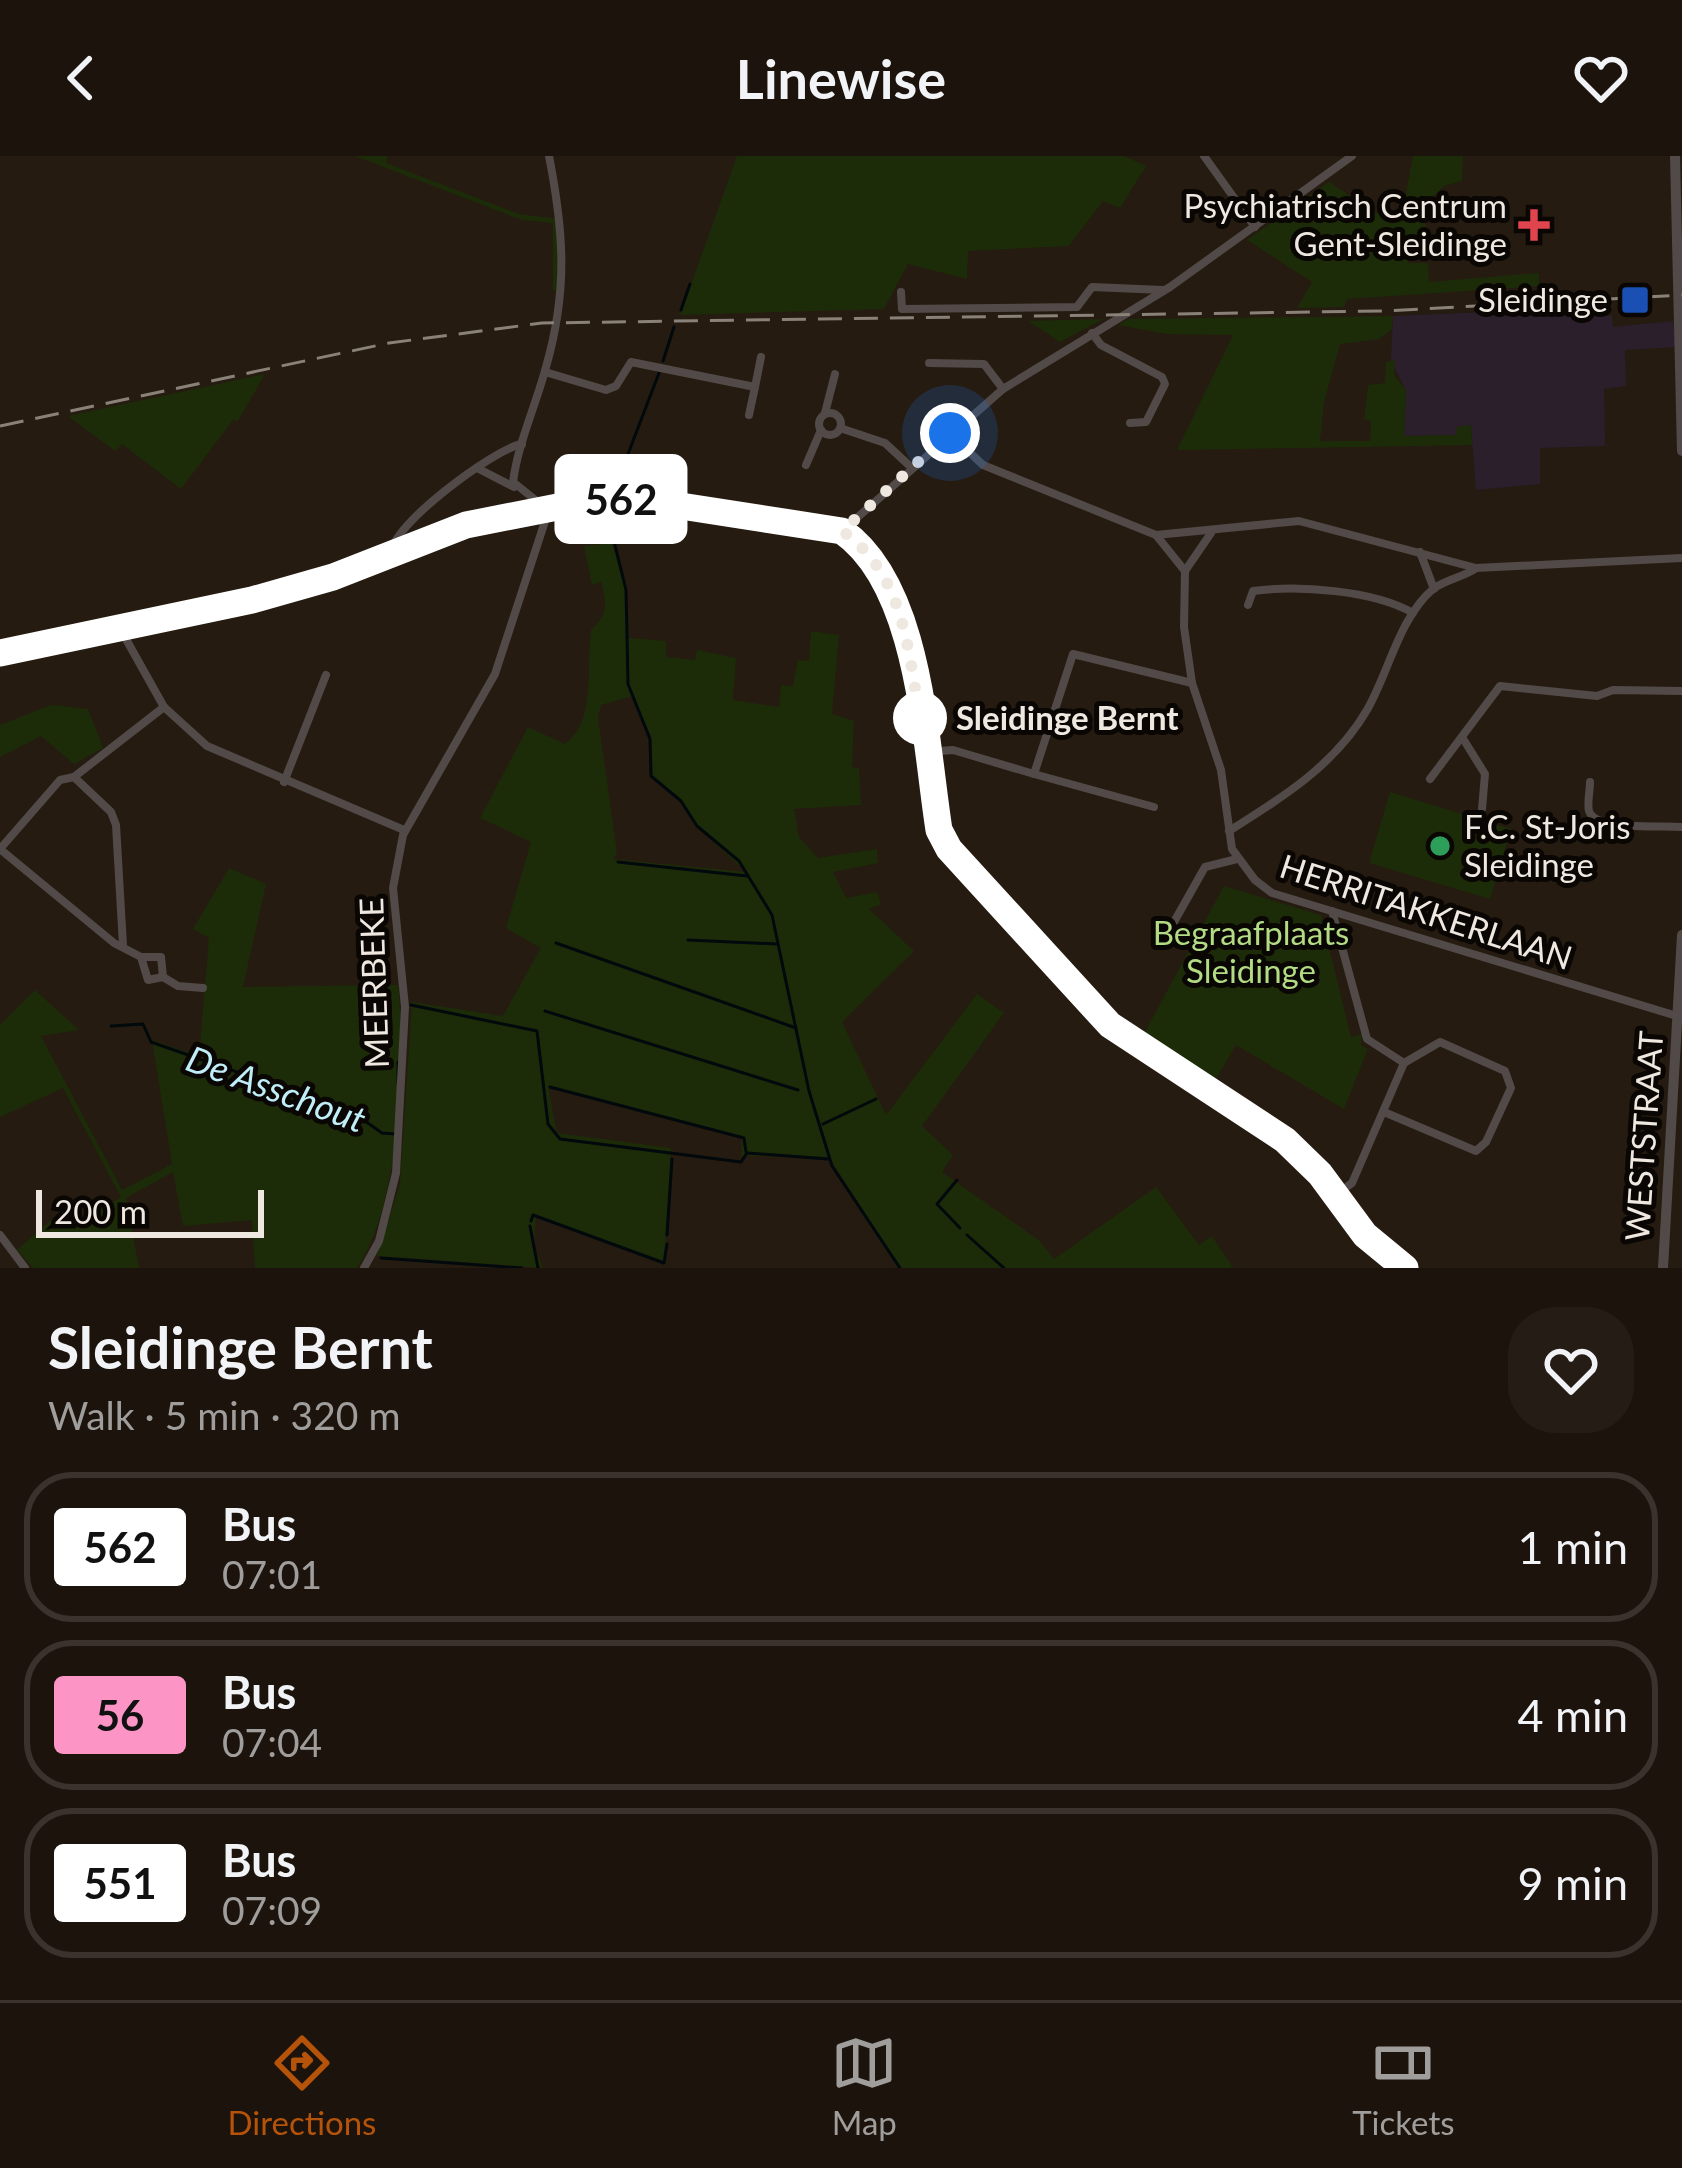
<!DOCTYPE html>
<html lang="en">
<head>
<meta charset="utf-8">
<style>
	:root { --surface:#1c140c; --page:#251d15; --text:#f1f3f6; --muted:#a09e9d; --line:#3a332d; --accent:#b45309 }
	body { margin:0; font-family:Lato,sans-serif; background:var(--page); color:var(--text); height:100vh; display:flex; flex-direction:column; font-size:45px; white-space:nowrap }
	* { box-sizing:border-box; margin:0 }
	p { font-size:39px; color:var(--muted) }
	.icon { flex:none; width:66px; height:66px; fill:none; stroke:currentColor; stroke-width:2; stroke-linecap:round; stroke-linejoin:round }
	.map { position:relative; height:1112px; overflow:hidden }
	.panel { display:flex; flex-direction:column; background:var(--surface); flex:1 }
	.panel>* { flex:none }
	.badge { padding:0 24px; border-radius:9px; font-size:42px; line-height:78px }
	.scale { position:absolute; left:36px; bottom:30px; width:228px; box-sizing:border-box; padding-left:12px; border:6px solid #efe8e0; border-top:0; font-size:33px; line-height:42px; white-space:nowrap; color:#efe8e0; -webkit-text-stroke:9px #0a0603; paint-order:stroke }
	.you { position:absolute; width:60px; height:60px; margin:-30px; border:9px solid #fff; border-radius:50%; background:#1a73e8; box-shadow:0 0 0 18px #1a73e833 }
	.map>.badge { position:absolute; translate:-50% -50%; box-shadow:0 0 0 6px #fff }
	.round { display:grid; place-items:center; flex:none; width:126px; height:126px; border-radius:48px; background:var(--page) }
	.overview { display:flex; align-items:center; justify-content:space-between; height:204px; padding:0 48px }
	h1 { font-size:57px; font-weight:700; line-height:90px }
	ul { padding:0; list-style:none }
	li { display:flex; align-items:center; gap:36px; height:150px; margin:0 24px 18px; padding:0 24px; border:6px solid var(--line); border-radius:48px }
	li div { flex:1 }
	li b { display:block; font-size:45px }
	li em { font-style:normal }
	li .badge { min-width:132px; font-weight:700; text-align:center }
	header { display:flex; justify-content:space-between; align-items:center; height:156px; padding:0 48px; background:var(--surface); font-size:54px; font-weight:700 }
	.dock { display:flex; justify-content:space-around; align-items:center; height:168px; border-top:3px solid var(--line); background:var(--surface); font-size:33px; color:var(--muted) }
	.dock a { display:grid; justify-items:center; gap:6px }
	.dock .selected { color:var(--accent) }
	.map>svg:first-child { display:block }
	.industrial { fill:#2b1f2c }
	.green { fill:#1d2c08; fill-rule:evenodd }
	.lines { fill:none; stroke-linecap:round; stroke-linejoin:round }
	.stream { stroke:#01090c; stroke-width:3 }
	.minor { stroke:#524a48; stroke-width:8 }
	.tertiary { stroke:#524a48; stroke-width:10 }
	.secondary { stroke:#706360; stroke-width:12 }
	.rail { stroke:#8a8278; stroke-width:3; stroke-dasharray:24 12; stroke-linecap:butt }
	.line-casing { stroke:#fff; stroke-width:27 }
	.line { stroke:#fff; stroke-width:18 }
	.walk { stroke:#efe8e0; stroke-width:12; stroke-dasharray:0 21.6 }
	.health-dot { fill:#e0444e; stroke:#0a0603; stroke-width:4.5 }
	.transit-dot { fill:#1a4fb4; stroke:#0a0603; stroke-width:4.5 }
	.stop-dot { fill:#fff; stroke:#fff; stroke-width:6 }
	.leisure-dot { fill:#2e9e5b; stroke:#0a0603; stroke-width:4.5 }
	.labels { text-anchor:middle; stroke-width:10; stroke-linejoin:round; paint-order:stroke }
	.poi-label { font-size:33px; fill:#efe8e0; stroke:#0a0603; text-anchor:end }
	.stop-label { font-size:33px; font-weight:bold; fill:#efe8e0; stroke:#0a0603; text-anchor:start }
	.street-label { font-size:33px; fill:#efe8e0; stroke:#0a0603 }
	.park-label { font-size:33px; fill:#b2db83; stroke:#0a0603 }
	.water-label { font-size:36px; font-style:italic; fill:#c0eef8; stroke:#0a0603 }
</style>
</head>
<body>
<header><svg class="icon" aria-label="back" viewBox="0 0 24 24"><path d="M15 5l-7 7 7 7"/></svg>Linewise<svg class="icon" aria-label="heart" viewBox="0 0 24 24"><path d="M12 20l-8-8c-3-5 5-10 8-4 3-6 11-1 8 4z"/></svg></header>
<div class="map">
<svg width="1682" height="1112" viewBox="0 0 1682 1112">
	<rect width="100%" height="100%" fill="#251b10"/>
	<polygon class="industrial" points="1582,152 1583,160 1612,160 1613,171 1673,165 1676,191 1625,194 1626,230 1604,233 1605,290 1540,292 1540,328 1476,334 1471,270 1457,279 1404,280 1406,234 1391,205 1393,160"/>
	<g class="green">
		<polygon points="355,0 388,0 386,7 519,58 559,63 558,133 553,136 553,67 522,64"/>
		<polygon points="737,0 1124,0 1146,10 1120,52 1103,45 1069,90 968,95 967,123 908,108 884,153 680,159"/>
		<polygon points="1413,0 1463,0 1462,25 1444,30 1419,54 1431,81 1406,93 1409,107 1428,107 1429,126 1539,117 1539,130 1347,143 1344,151 1297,152 1312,126 1247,84 1329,26 1388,64 1403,53"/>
		<polygon points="1393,160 1392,173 1379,183 1340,188 1324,246 1320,285 1370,285 1371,265 1364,263 1368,229 1385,227 1386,206 1395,204 1394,219 1406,234 1404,280 1456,279 1457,271 1471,269 1472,289 1177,294 1233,179 1167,178 1118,169 1128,163"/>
		<polygon points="1103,163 1060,186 1028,165"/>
		<polygon points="265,218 238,265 233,264 181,333 122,288 115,295 68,260"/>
		<path d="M612,387L626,434L628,482L666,485V501L695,504L697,494L736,502L733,544L779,551L781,529L793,530L798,504L809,505L811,475L839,479L832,558L854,565L852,611L859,612L861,649L794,653L799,681L818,702L877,693L878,707L833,716L846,742L877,736L881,748L869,753L914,795L842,866L886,959L977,838L1004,857L922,970L953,999L942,1016L1040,1085L1054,1103L1156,1031L1199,1089L1212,1080L1233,1112H900L829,1001L741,1000L742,980L548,930L557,977L671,992L664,1105L536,1060L534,1090L543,1112L377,1100L400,1028L412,846L503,860L541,792L506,772L531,686L480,662L528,571L565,588C597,565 586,509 591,474C608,458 607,449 601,426L592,429L584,390ZM632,540L651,580L653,621L680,642L694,668L746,716L613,703L617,696L598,562L601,549Z"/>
		<polygon points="51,549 88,553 103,592 74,608 41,580 0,601 0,569"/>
		<polygon points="1390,636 1511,673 1490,743 1369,707"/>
		<path d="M229,712L266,728L243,831L398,829C406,902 400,1051 357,1112H255L252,1064L183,1070L173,1016L126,1042L139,1112H33L17,1094L72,1045L85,1063L121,1041L63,932L0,961V869L35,834L79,874L41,880L122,1034L172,1008L152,884L199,900L209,782L193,773Z"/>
		<polygon points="1224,730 1321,759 1351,881 1362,878 1361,889 1368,893 1344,953 1236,889 1212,930 1141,883"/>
	</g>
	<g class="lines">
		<g class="stream">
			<polyline points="681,154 690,128"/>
			<polyline points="663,205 674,171"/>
			<polyline points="615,332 659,217"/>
			<polyline points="606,353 626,434 628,528 650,583 651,620 681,645 697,670 739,705 772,759 809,935 832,1010 900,1112"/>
			<polyline points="618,706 747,720"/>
			<polyline points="688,784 776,788"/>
			<polyline points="556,787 796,872"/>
			<polyline points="411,849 537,875 548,968 560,983 741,1006 747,997 828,1003"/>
			<polyline points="545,855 798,934"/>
			<polyline points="111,870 143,868 151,886 352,956 382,977 395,978"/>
			<polyline points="398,926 398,906"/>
			<polyline points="550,931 744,982 746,996"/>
			<polyline points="823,968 876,943"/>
			<polyline points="957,1024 937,1048 960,1072"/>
			<polyline points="531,1065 533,1059 664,1107 667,1088"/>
			<polyline points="530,1070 538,1112"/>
			<polyline points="667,1079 672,1003"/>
			<polyline points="967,1079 1004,1112"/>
			<polyline points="381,1102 522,1112"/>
		</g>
		<g class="minor">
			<polyline points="1204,0 1255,71"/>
			<polyline points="901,136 902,153 1077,151 1092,131 1163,134"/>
			<polyline points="1092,177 1101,189 1162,221 1165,228 1146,266 1130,267"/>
			<polyline points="929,207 984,208 1003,233"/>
			<polyline points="545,216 606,234 616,230 631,206 755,231 749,259"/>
			<polyline points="755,231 761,201"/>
			<circle cx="830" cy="268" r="11"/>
			<polyline points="825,257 835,218"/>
			<polyline points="840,272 885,287 912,312"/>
			<polyline points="949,277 983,309 1156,379 1299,365 1476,412 1682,402"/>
			<polyline points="806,309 821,274"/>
			<polyline points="477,312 514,331"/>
			<path d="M540,354L538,346L513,326C518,287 536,249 546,211C568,134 564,77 549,0"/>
			<polyline points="842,375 1003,233 1170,131 1352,0"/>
			<polyline points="1156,379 1185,415 1184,471 1192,527 1221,614 1232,693 1255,724 1272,737 1677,860"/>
			<polyline points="1420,396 1434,433"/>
			<path d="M392,398C386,373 495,292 522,288"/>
			<polyline points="1185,415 1211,377"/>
			<path d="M1248,449L1253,435C1298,429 1373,434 1413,457"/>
			<polyline points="122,476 164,551 207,590 404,674"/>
			<polyline points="164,551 74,621 60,624 0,693 114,787 141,801 148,824 163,821 178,830 203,832"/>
			<polyline points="1462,581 1485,618 1482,653"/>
			<polyline points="926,596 953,594 1034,618 1073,498 1192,527"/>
			<polyline points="1034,618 1154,651"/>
			<polyline points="74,621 111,656 116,669 123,789"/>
			<polyline points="1430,623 1500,530 1597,540 1613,534 1682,535"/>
			<polyline points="284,626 326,519"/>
			<path d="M1590,626C1590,634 1587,648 1589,655C1595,675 1663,669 1682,671"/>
			<path d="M1229,675C1282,642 1335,609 1367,554C1389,516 1399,462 1433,433C1444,424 1463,421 1475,413"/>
			<polyline points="1332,755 1367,883 1404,907 1352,1027 1336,1039"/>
			<polyline points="1182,784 1170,773 1205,711 1237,703"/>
			<polyline points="141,801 161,801 163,821"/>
			<polyline points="1384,956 1476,995 1486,986 1511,932 1505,915 1440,886 1404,907"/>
			<polyline points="0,1079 25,1112"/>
			<polyline points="364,1112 379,1085 396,1017 405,851 393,732 403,679 495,518 549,353"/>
		</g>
		<g class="tertiary">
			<polyline points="1675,0 1682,295"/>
			<polyline points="1663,1112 1682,779"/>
		</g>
		<polyline class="secondary" points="0,497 252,444 349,415 466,369 588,345 655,346 842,375 863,394 894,435 939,673 955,700 1002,745 1110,869 1285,984 1320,1018 1362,1076 1405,1112"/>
		<polyline class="rail" points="0,270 389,187 542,167 1383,155 1682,139"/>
	</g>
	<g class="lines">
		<defs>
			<path id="line" d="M0,497L252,444L333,421L466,369L588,345L655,346L842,375C920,429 925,585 939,674L949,693L1110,869L1285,984L1320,1018L1365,1079L1405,1112"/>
		</defs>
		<use href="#line" class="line-casing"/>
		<use href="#line" class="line"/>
		<path class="walk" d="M920,562L921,568C908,498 906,419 842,375L950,277"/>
	</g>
	<path class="health-dot" d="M1528 51h12v12h12v12h-12v12h-12v-12h-12v-12h12z"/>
	<rect class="transit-dot" x="1620" y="129" width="30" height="30" rx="6"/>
	<circle class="stop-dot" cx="920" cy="562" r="24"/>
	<circle class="leisure-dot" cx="1440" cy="690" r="12"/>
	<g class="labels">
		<g class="poi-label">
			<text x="1507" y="62">Psychiatrisch Centrum<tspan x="1507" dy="38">Gent-Sleidinge</tspan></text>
			<text x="1608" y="156">Sleidinge</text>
			<text x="1464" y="683" text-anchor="start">F.C. St-Joris<tspan x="1464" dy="38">Sleidinge</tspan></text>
		</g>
		<g class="stop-label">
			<text x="956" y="574">Sleidinge Bernt</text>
		</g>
		<g class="street-label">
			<text transform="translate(1426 756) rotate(18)" y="12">HERRITAKKERLAAN</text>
			<text transform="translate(374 827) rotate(-92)" y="12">MEERBEKE</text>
			<text transform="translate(1644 980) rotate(-86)" y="12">WESTSTRAAT</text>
		</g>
		<g class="park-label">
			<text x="1251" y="789">Begraafplaats<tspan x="1251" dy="38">Sleidinge</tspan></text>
		</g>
		<g class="water-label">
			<text transform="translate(276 933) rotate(20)" y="13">De Asschout</text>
		</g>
	</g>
</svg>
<div class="scale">200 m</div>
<div class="you" style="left:950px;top:277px"></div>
<b class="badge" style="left:621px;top:343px;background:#fff;color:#111">562</b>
</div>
<section class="panel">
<div class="overview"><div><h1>Sleidinge Bernt</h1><p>Walk · 5 min · 320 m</p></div><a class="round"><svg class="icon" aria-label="heart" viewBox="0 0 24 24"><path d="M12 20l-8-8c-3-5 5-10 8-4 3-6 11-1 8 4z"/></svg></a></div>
<ul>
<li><span class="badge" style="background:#fff;color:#111">562</span><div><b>Bus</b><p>07:01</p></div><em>1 min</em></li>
<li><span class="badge" style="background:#fc95c5;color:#111">56</span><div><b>Bus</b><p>07:04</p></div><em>4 min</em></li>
<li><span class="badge" style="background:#fff;color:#111">551</span><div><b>Bus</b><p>07:09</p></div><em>9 min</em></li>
</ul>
</section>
<nav class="dock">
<a class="selected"><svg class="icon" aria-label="directions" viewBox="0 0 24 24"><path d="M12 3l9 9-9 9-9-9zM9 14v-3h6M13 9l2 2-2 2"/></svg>Directions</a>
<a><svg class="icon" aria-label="map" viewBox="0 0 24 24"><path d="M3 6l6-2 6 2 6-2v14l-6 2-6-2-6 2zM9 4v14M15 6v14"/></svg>Map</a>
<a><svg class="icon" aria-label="tickets" viewBox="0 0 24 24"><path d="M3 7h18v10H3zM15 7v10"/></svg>Tickets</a>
</nav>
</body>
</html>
